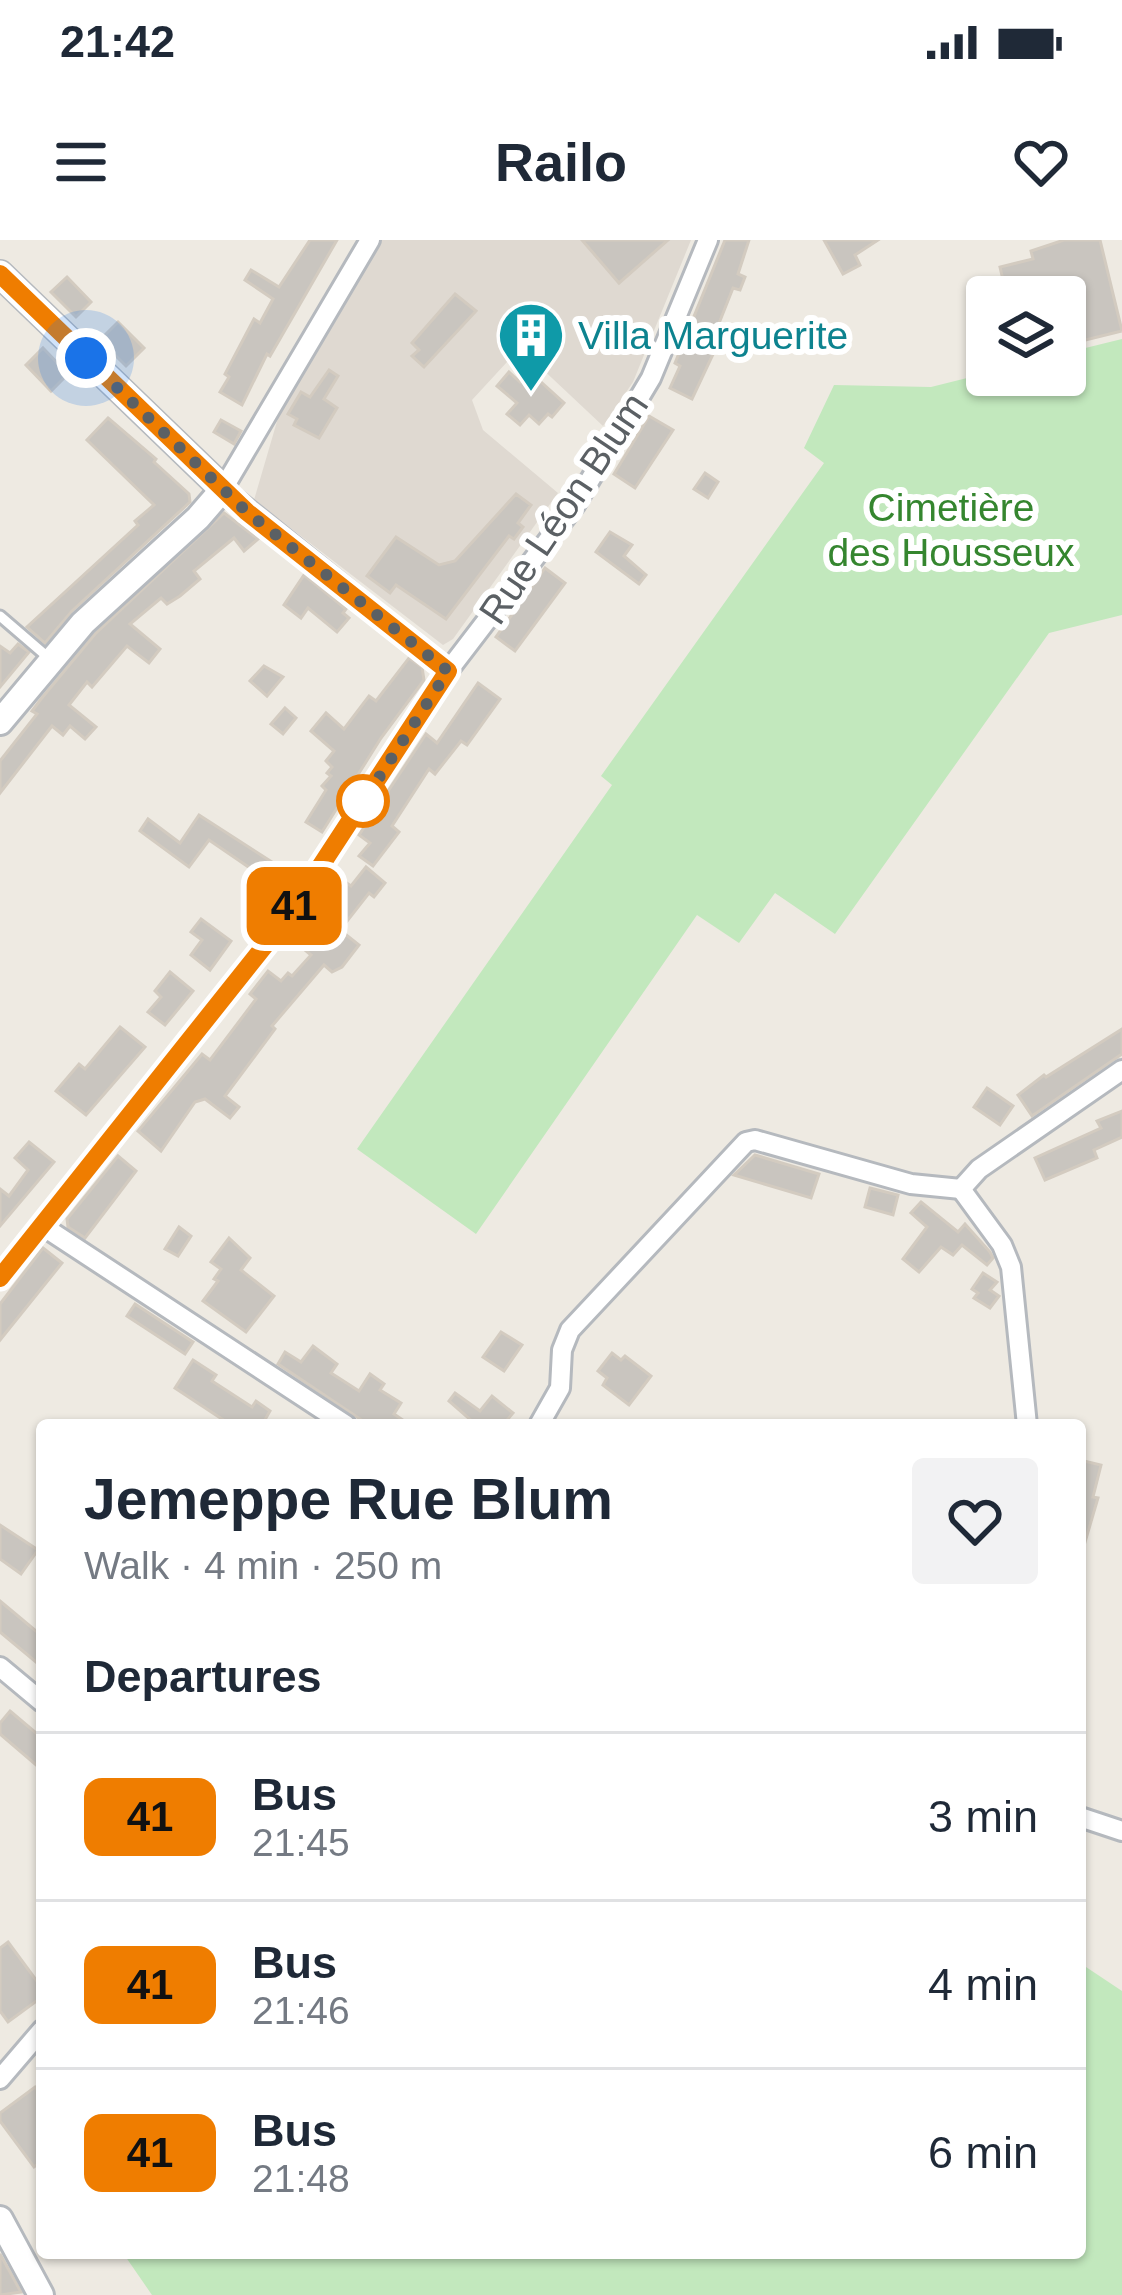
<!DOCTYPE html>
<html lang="en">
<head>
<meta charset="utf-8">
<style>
	:root { --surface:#fff; --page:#f2f2f3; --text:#1f2937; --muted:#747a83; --line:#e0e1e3 }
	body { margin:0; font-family:Helvetica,sans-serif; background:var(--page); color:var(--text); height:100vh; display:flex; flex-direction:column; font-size:45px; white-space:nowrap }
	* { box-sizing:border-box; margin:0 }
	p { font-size:39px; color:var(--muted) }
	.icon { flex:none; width:66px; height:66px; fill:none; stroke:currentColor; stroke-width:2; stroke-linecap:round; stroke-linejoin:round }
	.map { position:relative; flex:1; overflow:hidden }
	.panel { position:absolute; left:36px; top:1179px; width:1050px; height:840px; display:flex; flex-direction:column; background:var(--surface); border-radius:12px; box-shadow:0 3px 9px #0004 }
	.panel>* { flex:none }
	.badge { padding:0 24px; border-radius:18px; font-size:42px; line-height:78px }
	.tools { position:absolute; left:966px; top:36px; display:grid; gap:24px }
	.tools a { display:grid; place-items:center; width:120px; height:120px; border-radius:12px; background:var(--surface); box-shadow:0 3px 9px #0004; font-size:60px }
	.you { position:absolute; width:60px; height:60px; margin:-30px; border:9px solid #fff; border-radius:50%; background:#1a73e8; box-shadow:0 0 0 18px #1a73e833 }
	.map>.badge { position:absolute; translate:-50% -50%; box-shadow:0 0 0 6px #fff }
	h2 { padding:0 48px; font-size:45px; line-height:108px }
	.round { display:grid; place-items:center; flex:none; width:126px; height:126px; border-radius:12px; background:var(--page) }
	.summary { display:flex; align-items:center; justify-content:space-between; height:204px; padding:0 48px }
	h1 { font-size:57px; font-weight:700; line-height:90px }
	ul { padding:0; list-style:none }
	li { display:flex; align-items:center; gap:36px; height:168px; padding:0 48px; border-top:3px solid var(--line) }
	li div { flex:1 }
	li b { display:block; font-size:45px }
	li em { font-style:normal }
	li .badge { min-width:132px; font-weight:700; text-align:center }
	.status { display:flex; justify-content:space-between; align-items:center; height:84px; padding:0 60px; background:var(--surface); direction:ltr }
	.status svg { height:33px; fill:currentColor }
	header { display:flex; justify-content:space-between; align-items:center; height:156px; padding:0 48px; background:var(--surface); font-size:54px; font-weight:700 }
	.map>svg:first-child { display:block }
	.education { fill:#dfd9d1 }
	.green { fill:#c2e8bd }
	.building { fill:#c9c5bf; stroke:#d3cbc0; stroke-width:3 }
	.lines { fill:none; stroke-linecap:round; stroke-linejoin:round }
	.service-casing { stroke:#b5b9be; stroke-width:15 }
	.minor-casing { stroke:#b5b9be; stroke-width:24 }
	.tertiary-casing { stroke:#b5b9be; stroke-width:30 }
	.service { stroke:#fff; stroke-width:9 }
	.minor { stroke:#fff; stroke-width:18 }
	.tertiary { stroke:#fff; stroke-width:24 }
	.line-casing { stroke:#fff; stroke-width:27 }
	.line { stroke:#ef7d00; stroke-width:18 }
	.walk { stroke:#5b6064; stroke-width:12; stroke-dasharray:0 21.6 }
	.stop-dot { fill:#fff; stroke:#ef7d00; stroke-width:6 }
	.labels { text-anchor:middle; stroke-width:12; stroke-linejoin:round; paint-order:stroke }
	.culture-label { font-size:39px; fill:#0d838f; stroke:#fff; text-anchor:start }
	.park-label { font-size:39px; fill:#35862f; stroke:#fff }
	.street-label { font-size:39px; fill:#5b6064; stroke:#fff }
</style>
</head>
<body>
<div class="status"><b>21:42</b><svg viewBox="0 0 49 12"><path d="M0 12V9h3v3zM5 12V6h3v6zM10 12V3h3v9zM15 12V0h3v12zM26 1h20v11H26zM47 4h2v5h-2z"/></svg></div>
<header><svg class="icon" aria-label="menu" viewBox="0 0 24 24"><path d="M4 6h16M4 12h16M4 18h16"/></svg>Railo<svg class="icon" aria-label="heart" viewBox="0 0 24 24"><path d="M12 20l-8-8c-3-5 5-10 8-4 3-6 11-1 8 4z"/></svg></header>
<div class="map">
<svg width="1122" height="2055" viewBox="0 0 1122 2055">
	<rect width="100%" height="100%" fill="#eeeae2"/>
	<polygon class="education" points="382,0 691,0 633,142 603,186 520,108 472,160 483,190 558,253 453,399 443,405 254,260 278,178"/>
	<g class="green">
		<polygon points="1122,99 1122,375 1049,393 835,694 775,653 739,703 697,675 476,994 357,909 612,545 601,536 824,223 804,208 834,145 931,147 987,133 1065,135 1065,113"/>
		<polygon points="1080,1723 1122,1751 1122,2055 152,2055 123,2013 1080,2013"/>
	</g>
	<g class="building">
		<polygon points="310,0 337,0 270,116 267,114 242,165 220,152 229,137 225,134 254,79 260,83 273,59 245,40 251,30 279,47"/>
		<polygon points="582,0 668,0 619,43"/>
		<polygon points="725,0 749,0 738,34 745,37 740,50 733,48 710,106 716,108 692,159 670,148 680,126 675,123"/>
		<polygon points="824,0 878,0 855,15 860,25 843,34"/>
		<polygon points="1064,0 1100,0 1122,91 1065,105 1065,57 1007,57 1000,27 1033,19 1031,11"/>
		<polygon points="67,37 91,62 76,77 51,52"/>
		<polygon points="455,54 476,71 424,127 412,116 419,110 412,103"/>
		<polygon points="118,82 144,108 126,126 100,100"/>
		<polygon points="43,108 68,134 51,151 26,125"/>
		<polygon points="329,130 338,136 324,159 337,168 319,198 294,185 297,179 288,174 301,152 310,157"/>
		<polygon points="509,132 520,142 530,132 564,163 552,177 548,174 539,184 529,175 520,185 507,174 517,163 497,146"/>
		<polygon points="649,176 673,190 635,248 614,234"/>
		<polygon points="108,178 156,219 154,222 189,254 190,262 72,371 45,403 27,387 138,285 135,281 154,265 87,200"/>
		<polygon points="221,180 241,191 234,204 214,192"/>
		<polygon points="705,233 718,242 708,258 694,249"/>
		<polygon points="516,254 531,265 518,283 523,287 514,299 509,296 446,379 396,345 390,353 367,336 396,297 439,325 455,321"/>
		<polygon points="224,273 258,299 244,311 234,298 194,331 200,339 180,356 167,364 161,358 130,384 160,409 149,423 127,406 92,447 87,442 69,465 96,487 85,499 70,486 63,495 52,486 0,553 0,521 37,474 32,471 41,459 95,394"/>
		<polygon points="610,292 632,305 624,316 646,335 639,344 596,312"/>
		<polygon points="545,328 565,343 515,411 496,397"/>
		<polygon points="304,335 346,369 343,373 349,378 337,392 308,368 301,378 284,365"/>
		<polygon points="18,404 29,412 0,447 0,406 10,413"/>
		<polygon points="409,418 422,427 424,440 381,498 322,592 306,582 326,550 322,546 331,536 327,533 332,527 326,521 334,511 311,491 326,473 344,489 369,456 376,461"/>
		<polygon points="264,426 283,437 267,456 250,441"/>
		<polygon points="478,443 500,459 467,505 461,501 435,534 429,529 392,586 399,592 373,626 359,616 370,603 359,595 426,494 437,503"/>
		<polygon points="285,468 296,478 283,494 271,484"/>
		<polygon points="199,575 275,624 266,639 209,600 189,627 140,591 148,579 180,603"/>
		<polygon points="366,627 385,643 374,657 369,653 340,690 359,705 342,727 332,732 324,725 272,786 275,789 225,856 239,867 230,878 205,859 195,862 161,911 138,891 202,814 210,820 256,759 250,754 268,731 281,741 288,733 292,736 311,715 305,710 335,672 318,659 328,643 334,648 341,639 351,646"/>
		<polygon points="201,679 231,701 210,730 191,715 202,700 191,692"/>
		<polygon points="170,732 193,751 165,785 148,772 161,757 155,751"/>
		<polygon points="120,787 145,807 86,875 56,851 79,824 85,829"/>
		<polygon points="1122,789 1122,814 1032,876 1018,855 1044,835 1046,837"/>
		<polygon points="987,848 1013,866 1000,885 974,867"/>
		<polygon points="1122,871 1122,897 1094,910 1097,918 1045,940 1035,918 1101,888 1097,881"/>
		<polygon points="29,902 54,922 0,986 0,949 9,956 28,930 15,918"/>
		<polygon points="755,915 819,934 811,958 734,935"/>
		<polygon points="118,916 136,931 85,998 68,987 67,979"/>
		<polygon points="870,948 898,955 893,975 865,967"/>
		<polygon points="921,962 958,992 965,984 990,1012 993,1018 987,1025 962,1005 953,1015 941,1007 919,1032 903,1019 927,987 911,973"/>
		<polygon points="179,987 191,996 178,1016 165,1009"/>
		<polygon points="229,998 250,1018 241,1030 274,1056 246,1092 203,1061 218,1041 214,1039 221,1029 211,1022"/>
		<polygon points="43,1008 62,1023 0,1100 0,1064"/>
		<polygon points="983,1033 997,1042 990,1050 999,1056 990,1068 974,1058 978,1053 972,1049"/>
		<polygon points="135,1064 193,1102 185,1114 127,1076"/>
		<polygon points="501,1092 522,1105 504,1131 483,1117"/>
		<polygon points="313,1106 337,1124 331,1133 359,1151 370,1134 384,1144 380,1150 401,1163 394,1174 410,1185 369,1185 278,1124 285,1112 301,1122"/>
		<polygon points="612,1113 621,1120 625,1116 651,1136 629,1165 603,1145 607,1138 598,1131"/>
		<polygon points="193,1120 216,1135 212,1141 252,1167 256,1161 270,1171 262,1185 231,1185 175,1148"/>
		<polygon points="455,1153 480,1171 492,1156 513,1173 503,1185 468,1185 472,1181 449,1161"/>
		<polygon points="1080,1220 1101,1225 1093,1257 1098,1258 1083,1309 1080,1309"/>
		<polygon points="0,1285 38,1310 21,1334 0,1319"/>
		<polygon points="0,1361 42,1396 42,1427 0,1392"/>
		<polygon points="10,1471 42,1498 42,1530 0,1494 0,1483"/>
		<polygon points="8,1702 42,1748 42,1757 8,1782 0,1771 0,1708"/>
		<polygon points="35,1847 42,1857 42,1921 34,1927 0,1881 0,1873"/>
		<polygon points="0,2014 21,2052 0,2055"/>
	</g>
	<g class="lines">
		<defs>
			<polyline id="service" points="0,376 50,419"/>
			<g id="minor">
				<polyline points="370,0 223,249 448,431"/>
				<polyline points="961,949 1002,1005 1011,1027 1027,1185"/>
				<polyline points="41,985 346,1185"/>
				<polyline points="0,1038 286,679 448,431 575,265 651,138 708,0"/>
				<polyline points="539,1185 560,1148 562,1110 570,1090 746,902 755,900 911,944 961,949 979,929 1122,830"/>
				<polyline points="0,1427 42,1462"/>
				<polyline points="1080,1577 1122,1591"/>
				<polyline points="0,1839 42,1790"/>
			</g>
			<g id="tertiary">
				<polyline points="0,34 223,249 198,278 83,383 0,482"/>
				<polyline points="0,1979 41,2055"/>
			</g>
		</defs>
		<use href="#service" class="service-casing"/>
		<use href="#minor" class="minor-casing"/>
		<use href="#tertiary" class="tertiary-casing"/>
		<use href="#service" class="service"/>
		<use href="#minor" class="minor"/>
		<use href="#tertiary" class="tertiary"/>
	</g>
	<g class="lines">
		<defs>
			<polyline id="line" points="0,34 247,272 448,431 286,679 0,1038"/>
		</defs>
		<use href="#line" class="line-casing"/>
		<use href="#line" class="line"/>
		<polyline class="walk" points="86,118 247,272 448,431 356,573 363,561"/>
	</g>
	<defs>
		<symbol id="building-pin" viewBox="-11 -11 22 30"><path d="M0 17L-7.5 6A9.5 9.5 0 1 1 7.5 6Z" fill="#0f9aa8" stroke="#fff"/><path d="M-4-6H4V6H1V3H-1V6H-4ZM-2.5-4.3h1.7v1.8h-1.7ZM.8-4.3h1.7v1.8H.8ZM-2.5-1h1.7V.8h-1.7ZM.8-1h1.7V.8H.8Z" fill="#fff"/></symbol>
	</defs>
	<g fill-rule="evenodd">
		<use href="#building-pin" x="493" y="57" width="76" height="104"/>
	</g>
	<circle class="stop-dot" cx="363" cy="561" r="24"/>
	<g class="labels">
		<g class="culture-label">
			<text x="578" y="109">Villa Marguerite</text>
		</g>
		<g class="park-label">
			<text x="951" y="281">Cimetière<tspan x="951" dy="45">des Housseux</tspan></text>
		</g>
		<g class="street-label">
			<text transform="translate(563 268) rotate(-56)" y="14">Rue Léon Blum</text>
		</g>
	</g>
</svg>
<div class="tools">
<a><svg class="icon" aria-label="layers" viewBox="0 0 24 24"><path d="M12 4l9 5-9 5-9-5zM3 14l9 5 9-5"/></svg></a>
</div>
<div class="you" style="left:86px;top:118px"></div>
<b class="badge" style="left:294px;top:666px;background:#ef7d00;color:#111">41</b>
<section class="panel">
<div class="summary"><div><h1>Jemeppe Rue Blum</h1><p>Walk · 4 min · 250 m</p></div><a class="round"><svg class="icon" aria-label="heart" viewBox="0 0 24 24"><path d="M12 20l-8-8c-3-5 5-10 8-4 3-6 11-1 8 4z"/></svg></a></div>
<h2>Departures</h2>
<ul>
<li><span class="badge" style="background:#ef7d00;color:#111">41</span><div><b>Bus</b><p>21:45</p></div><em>3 min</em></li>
<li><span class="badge" style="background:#ef7d00;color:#111">41</span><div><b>Bus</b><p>21:46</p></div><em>4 min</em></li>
<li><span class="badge" style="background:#ef7d00;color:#111">41</span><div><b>Bus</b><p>21:48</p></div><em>6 min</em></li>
</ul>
</section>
</div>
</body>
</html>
